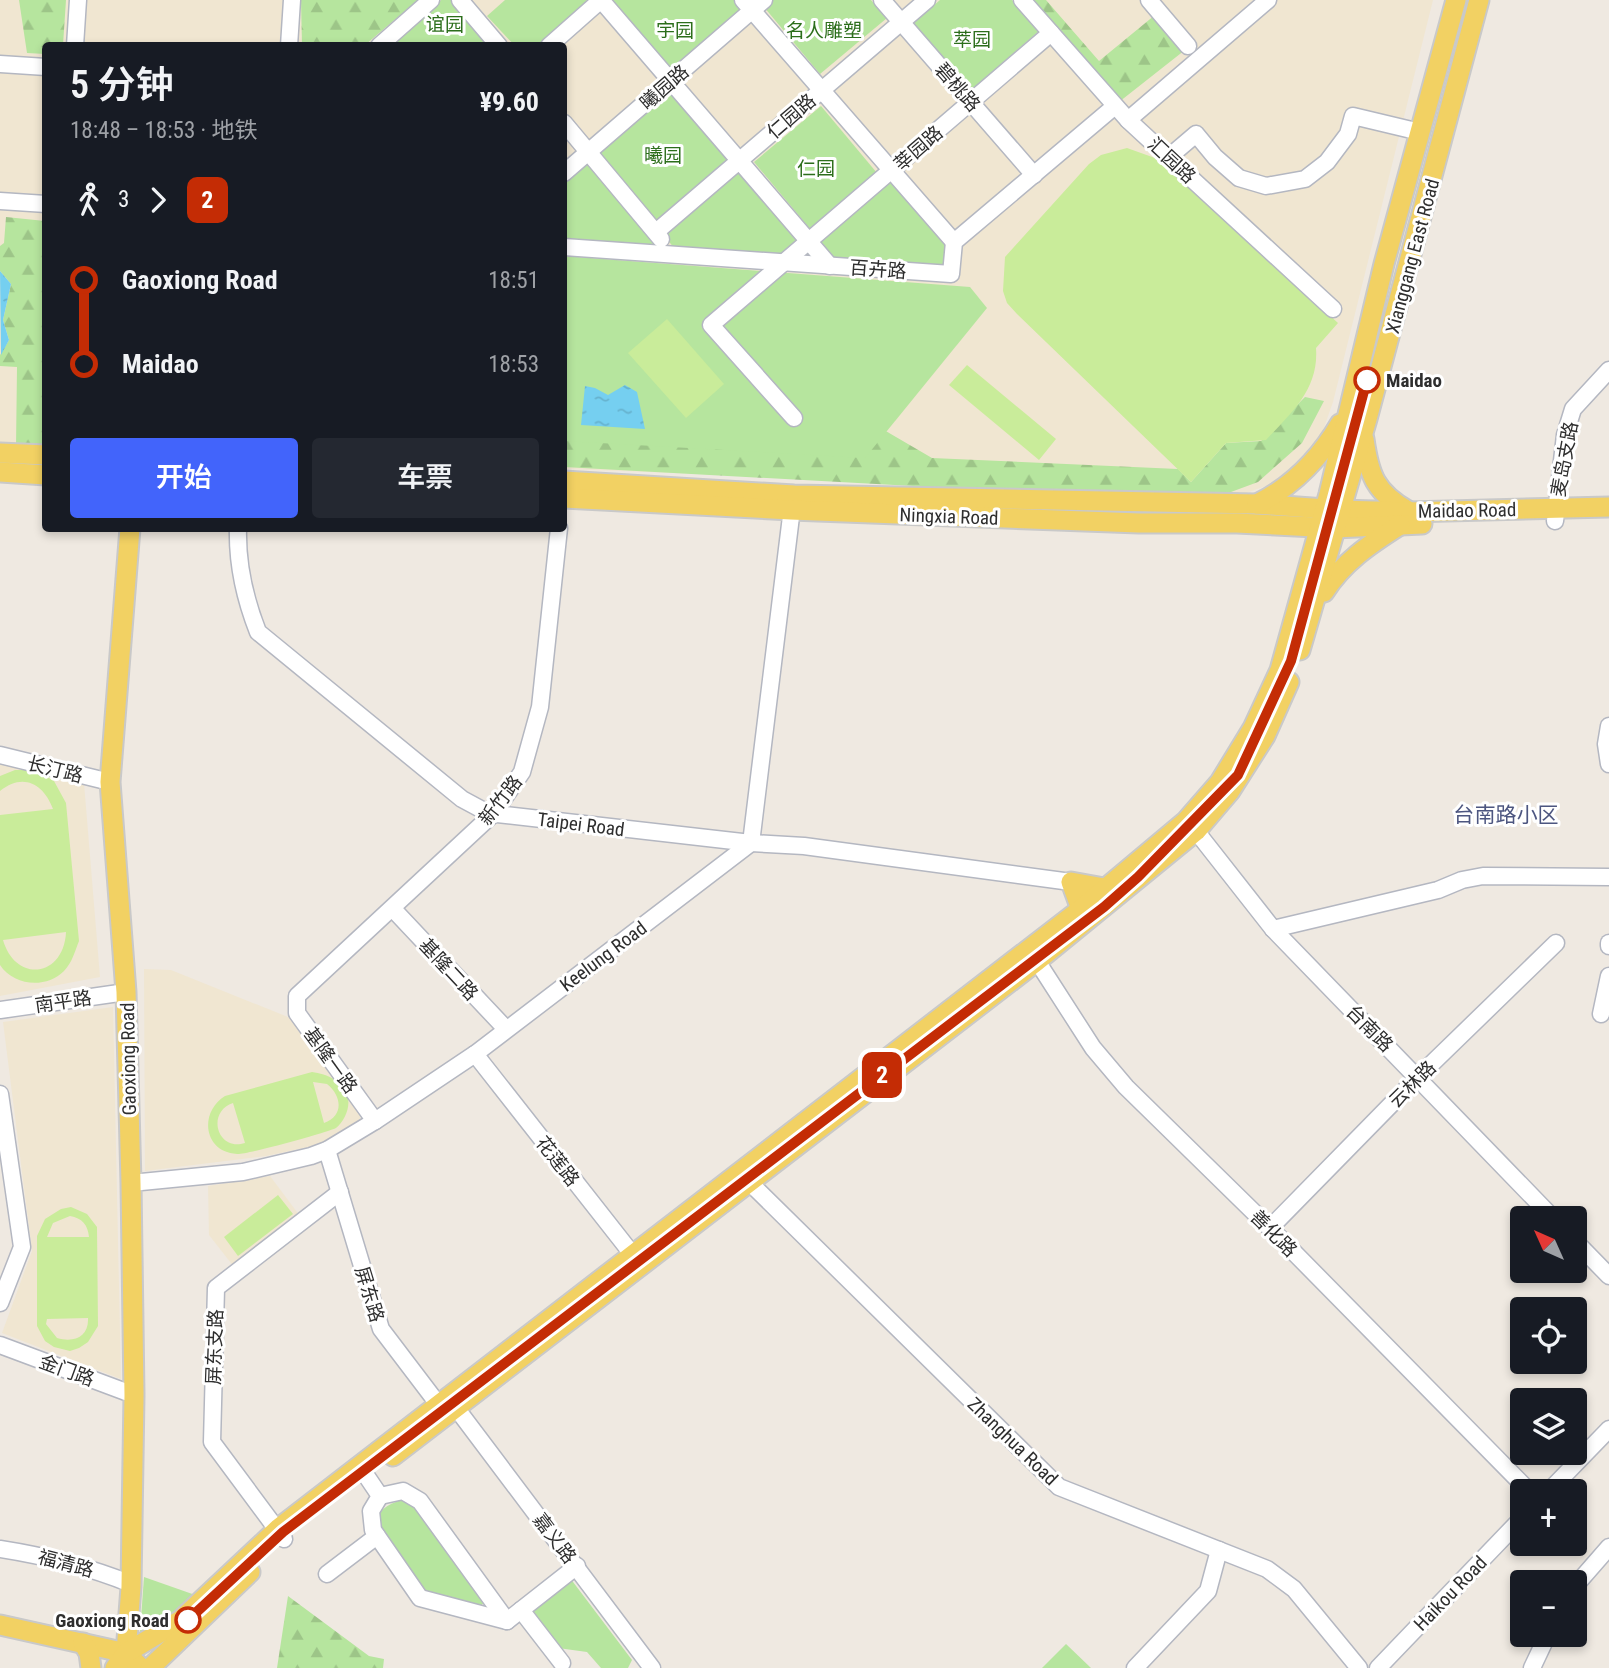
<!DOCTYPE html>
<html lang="zh">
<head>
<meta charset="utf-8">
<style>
	:root { --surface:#171b24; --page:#242831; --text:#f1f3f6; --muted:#9ea1a6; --accent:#4264fb }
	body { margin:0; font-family:"Roboto Condensed","Noto Sans SC",sans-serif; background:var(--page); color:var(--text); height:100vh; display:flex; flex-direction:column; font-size:26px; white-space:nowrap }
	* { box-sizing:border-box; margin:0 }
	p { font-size:23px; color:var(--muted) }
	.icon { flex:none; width:38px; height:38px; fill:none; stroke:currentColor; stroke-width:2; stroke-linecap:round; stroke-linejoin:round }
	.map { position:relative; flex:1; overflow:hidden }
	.details { position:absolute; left:42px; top:42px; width:525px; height:490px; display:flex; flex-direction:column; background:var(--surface); border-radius:7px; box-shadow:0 4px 10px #0003 }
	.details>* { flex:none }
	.badge { padding:0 14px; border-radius:10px; font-size:24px; line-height:46px }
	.needle { width:46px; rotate:315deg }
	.tools { position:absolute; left:1510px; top:1206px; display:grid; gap:14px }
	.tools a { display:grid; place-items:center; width:77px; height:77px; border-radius:7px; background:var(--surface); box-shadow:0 4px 10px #0003; font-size:35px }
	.map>.badge { position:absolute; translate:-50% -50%; box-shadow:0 0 0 4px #fff }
	.legs { display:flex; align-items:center; gap:10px; height:77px; padding:0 28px; font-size:23px }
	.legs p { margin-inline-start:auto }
	.summary { display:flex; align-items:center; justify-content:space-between; height:119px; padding:0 28px }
	h1 { font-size:38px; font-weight:600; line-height:52px }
	.primary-button { display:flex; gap:14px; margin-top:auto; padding:14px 28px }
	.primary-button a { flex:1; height:80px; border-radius:7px; background:var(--accent); color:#fff; font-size:28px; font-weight:600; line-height:80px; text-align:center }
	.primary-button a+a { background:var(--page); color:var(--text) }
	ul { padding:0 28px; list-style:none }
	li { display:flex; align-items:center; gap:24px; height:84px; font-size:26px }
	li i { display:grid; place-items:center; width:10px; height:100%; margin:0 9px; background:currentColor }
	li i::after { content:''; width:18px; height:18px; margin:-9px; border:5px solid; border-radius:50%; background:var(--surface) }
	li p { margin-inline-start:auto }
	li:first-child i { background:linear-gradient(#0000 50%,currentColor 0) }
	li:last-child i { background:linear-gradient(currentColor 50%,#0000 0) }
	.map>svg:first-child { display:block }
	.education { fill:#f0e6d1 }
	.forest { fill:url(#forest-firs) }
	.park { fill:#b6e59e }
	.pitch { fill:#c9ec9a; fill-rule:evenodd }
	.water { fill:url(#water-ripples) }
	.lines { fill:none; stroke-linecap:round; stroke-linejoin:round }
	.minor-casing { stroke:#b4b7c1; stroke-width:19 }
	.major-casing { stroke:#c9c9c9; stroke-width:23 }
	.minor { stroke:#fff; stroke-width:16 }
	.major { stroke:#f2d163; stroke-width:19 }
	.line-1-casing { stroke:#fff; stroke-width:16 }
	.line-1 { stroke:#c42c05; stroke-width:10 }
	.stop-1-dot { fill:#fff; stroke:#c42c05; stroke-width:3.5 }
	.labels { text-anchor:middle; stroke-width:6; stroke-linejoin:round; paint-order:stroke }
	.park-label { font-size:19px; fill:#2c6e1b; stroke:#fff }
	.street-label { font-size:19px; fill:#2e2e2e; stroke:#fff }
	.stop-label { font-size:19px; font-weight:bold; fill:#2e2e2e; stroke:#fff; text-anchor:start }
	.neighbourhood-label { font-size:21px; fill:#4d5680; stroke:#fff }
</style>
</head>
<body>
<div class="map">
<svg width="1609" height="1668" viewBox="0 0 1609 1668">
	<defs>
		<pattern id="forest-firs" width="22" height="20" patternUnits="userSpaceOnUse" patternTransform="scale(1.75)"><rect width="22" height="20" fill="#b6e59e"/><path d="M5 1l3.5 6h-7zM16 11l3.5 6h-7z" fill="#9dc588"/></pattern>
		<pattern id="water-ripples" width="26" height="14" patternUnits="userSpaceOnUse" patternTransform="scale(1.75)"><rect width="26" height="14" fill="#75cff0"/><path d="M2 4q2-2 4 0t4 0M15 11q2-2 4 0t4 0" fill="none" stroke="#66b2ce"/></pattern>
	</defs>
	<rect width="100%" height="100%" fill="#efe9e1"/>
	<g class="education">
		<polygon points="0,0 1433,0 1333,402 1320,439 1300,462 1274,483 1243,494 564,469 564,46 46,46 45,448 0,446"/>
		<polygon points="0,762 84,783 100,977 0,996"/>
		<polygon points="144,969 171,970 288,1017 299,1027 360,1103 360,1120 323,1144 266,1156 145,1171"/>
		<polygon points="113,1007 121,1379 2,1333 32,1251 3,1022"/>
		<polygon points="270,1176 300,1216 234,1267 209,1235 208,1186"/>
	</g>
	<g class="forest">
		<polygon points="19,0 66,0 63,45 46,46 45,54 27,53"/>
		<polygon points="301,0 418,0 365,45 302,46"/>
		<polygon points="1029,0 1046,0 1099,61 1155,15 1185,50 1119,102"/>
		<polygon points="6,217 45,221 45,448 16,447 17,367 0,366 0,355 9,340 3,320 11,284 0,271 0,246 4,243"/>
		<polygon points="564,256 836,402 932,458 1178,469 1191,482 1226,443 1261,441 1305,397 1324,401 1302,443 1258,482 1204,502 564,467"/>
		<polygon points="288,1596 369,1656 384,1659 383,1668 277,1668"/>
	</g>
	<g class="park">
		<polygon points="441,0 452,0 492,45 389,46"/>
		<polygon points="505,0 586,0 587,1 538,45 514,45 487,16"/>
		<polygon points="612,0 737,0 744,9 670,73 609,2"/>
		<polygon points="772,0 871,0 887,18 820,74 764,7"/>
		<polygon points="940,0 1012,0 1039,31 969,92 911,25"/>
		<polygon points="670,85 819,260 676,250 592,152"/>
		<polygon points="821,106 877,173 810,229 754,162"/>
		<polygon points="587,160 661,249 564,242 564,180"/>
		<polygon points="892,174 951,244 948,272 832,261 815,240"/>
		<polygon points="564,256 970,287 987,308 865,458 564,441"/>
		<path d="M406,1499L416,1505L485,1602L473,1612L423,1590L377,1528C376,1509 389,1503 406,1499Z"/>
		<polygon points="144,1577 198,1596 139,1646"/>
		<polygon points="570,1578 632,1660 628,1668 601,1668 587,1652 558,1648 529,1611"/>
		<polygon points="1066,1644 1091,1668 1042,1668"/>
	</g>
	<g class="pitch">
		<path d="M1127,148L1155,158L1169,169L1338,323L1316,348C1319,389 1292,412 1266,440L1226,443L1191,482L1017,314L1007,303L1003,291L1005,257L1089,164L1101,155Z"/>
		<polygon points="667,319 724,384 686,418 628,353"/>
		<polygon points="967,365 1056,439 1039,460 949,385"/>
		<path d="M15,770H27L42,774L54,781L66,803L79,941C75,951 72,963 64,971C46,989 14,986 0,965V815L53,809C44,784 23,772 0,791V776ZM66,932C64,977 16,984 3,940Z"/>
		<path d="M312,1072C327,1074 345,1081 348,1099C350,1108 344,1122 336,1128C329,1132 246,1155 237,1154C203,1152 199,1112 225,1096ZM313,1082L327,1084C342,1096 344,1116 324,1123ZM233,1103L245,1143C217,1152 206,1112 233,1103Z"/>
		<polygon points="278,1195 293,1214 238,1256 224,1237"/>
		<path d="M71,1207L87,1214L97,1227L98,1326L88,1342L79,1348L70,1351L54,1347L45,1341L37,1326V1236L45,1219L61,1209ZM70,1216C82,1218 88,1225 89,1237H47L53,1223ZM88,1318C89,1337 74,1343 57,1338L46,1324L47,1319Z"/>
	</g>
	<g class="water">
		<polygon points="0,271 11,284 3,320 9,340 1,355"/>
		<polygon points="625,385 637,392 645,429 581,425 585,386 595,388 608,395"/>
	</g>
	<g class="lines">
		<defs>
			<g id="minor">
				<polyline points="460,0 499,46"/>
				<polyline points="601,0 830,266"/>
				<polyline points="743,0 954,242"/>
				<polyline points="882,0 1034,175"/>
				<polyline points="1022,0 1128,120 1333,309"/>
				<polyline points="1149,0 1188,46"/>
				<polyline points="75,46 78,0"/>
				<polyline points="289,46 292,0"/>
				<polyline points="379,46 431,0"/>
				<polyline points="549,46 601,0"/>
				<polyline points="0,64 46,67"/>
				<polyline points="1128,120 1268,0"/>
				<polyline points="564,123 661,239"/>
				<polyline points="1169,157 1196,134 1215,157 1239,178 1266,186 1305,179 1327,162 1348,134 1353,116 1420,132"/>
				<polyline points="564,173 764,0"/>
				<polyline points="0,201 46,204"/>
				<polyline points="656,232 927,0"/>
				<polyline points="564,247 951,274 954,242 1115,106"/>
				<polyline points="794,418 711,325 1051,33"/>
				<polyline points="1555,521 1565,435 1573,409 1609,370"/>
				<path d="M238,528C237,563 245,599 258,632L462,799L488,813L751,843L804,846L1071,882"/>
				<polyline points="1609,726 1606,744 1609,764"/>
				<polyline points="0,755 110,782"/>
				<polyline points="1196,831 1273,929 1553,1218"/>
				<polyline points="393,909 506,1029"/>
				<polyline points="1273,929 1438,890 1462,880 1483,876 1609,877"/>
				<polyline points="1609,943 1609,946"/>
				<polyline points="1037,961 1093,1048 1126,1087 1270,1228 1529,1491"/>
				<polyline points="0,1010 126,992"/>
				<polyline points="1601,1014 1609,976"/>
				<polyline points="475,1054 640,1264"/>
				<polyline points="0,1094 22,1247 0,1303"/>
				<polyline points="375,1121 297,1013 297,996 494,813 522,772 540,707 559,528"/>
				<polyline points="327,1150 381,1329 438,1404 457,1409 652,1668"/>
				<polyline points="741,1174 1059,1487 1267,1569 1294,1589 1359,1668"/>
				<polyline points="131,1183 243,1172 311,1156 327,1150 375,1121 475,1054 751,843 793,500"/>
				<polyline points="1270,1228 1418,1077 1556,943"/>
				<polyline points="1575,1241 1609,1276"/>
				<polyline points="0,1345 134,1395"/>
				<polyline points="359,1465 380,1496 371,1511 373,1530 420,1598 507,1621 577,1566"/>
				<polyline points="1549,1491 1609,1429"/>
				<polyline points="380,1496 403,1491 420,1501 507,1621"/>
				<polyline points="284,1539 212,1442 216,1288 340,1192"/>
				<path d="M0,1549C45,1556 89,1567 131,1584"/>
				<polyline points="327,1574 377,1536"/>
				<polyline points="1575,1586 1609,1547"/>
				<polyline points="521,1610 562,1663"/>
				<polyline points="1135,1668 1208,1591 1219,1550"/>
				<polyline points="1378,1668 1522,1518"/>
				<polyline points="1532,1668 1548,1634"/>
			</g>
			<g id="major">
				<path d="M1364,439C1369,475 1375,492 1408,511"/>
				<polyline points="0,453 46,455"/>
				<polyline points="0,472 46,475"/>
				<polyline points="564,481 794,495 1256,504 1340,510 1408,512 1609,507"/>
				<polyline points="564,498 791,510 1139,523 1237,523 1335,528 1422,524"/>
				<path d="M1257,504C1293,486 1320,458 1340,424"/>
				<polyline points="130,528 110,782 126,992 131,1183 134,1395 131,1587 126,1653 141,1668"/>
				<path d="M1324,592C1343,562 1370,544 1400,525"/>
				<polyline points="1300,650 1367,419 1479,0"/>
				<polyline points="1085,920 1071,882 1115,890"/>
				<polyline points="393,1456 1037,961 1196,831 1230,791 1265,736 1289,682"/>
				<polyline points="0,1625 126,1653"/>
				<polyline points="83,1643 89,1653 91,1668"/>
				<polyline points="115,1668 126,1653 181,1620 279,1528 1081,909 1186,821 1220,782 1253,728 1280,670 1329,494 1384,264 1456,0"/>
				<polyline points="150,1668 250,1572"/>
			</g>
		</defs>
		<use href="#minor" class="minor-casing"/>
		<use href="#major" class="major-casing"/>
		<use href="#minor" class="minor"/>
		<use href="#major" class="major"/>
	</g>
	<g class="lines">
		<defs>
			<polyline id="line-1" points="188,1620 283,1532 1104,907 1138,877 1238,775 1291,661 1367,380"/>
		</defs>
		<use href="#line-1" class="line-1-casing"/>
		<use href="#line-1" class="line-1"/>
	</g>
	<g class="stop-1-dot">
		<circle cx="1367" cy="380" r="12"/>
		<circle cx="188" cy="1620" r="12"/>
	</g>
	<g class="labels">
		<g class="park-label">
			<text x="445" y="31">谊园</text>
			<text x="675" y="37">宇园</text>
			<text x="824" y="37">名人雕塑</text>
			<text x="972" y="46">萃园</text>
			<text x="663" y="162">曦园</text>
			<text x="816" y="175">仁园</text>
		</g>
		<g class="street-label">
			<text transform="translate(664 87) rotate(-41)" y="7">曦园路</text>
			<text transform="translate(958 87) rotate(49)" y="7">碧桃路</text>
			<text transform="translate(791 116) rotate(-41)" y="7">仁园路</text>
			<text transform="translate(918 148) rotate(-41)" y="7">莘园路</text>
			<text transform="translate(1172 160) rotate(43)" y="7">汇园路</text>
			<text transform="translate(1412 256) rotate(-75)" y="7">Xianggang East Road</text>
			<text transform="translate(878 269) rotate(4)" y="7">百卉路</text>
			<text transform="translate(1564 459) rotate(-80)" y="7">麦岛支路</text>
			<text transform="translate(1467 510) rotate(-1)" y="7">Maidao Road</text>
			<text transform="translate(949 516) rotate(2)" y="7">Ningxia Road</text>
			<text transform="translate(55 769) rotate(14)" y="7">长汀路</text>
			<text transform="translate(500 800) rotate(-52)" y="7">新竹路</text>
			<text transform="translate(581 824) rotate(7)" y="7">Taipei Road</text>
			<text transform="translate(603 956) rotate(-37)" y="7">Keelung Road</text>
			<text transform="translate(449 969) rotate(47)" y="7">基隆二路</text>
			<text transform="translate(63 1001) rotate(-8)" y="7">南平路</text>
			<text transform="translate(1370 1028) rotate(45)" y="7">台南路</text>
			<text transform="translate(128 1059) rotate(-91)" y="7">Gaoxiong Road</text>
			<text transform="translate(331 1060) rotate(54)" y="7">基隆一路</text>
			<text transform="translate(1412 1084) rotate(-45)" y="7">云林路</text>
			<text transform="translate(558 1161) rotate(52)" y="7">花莲路</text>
			<text transform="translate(1274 1233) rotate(45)" y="7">善化路</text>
			<text transform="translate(370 1294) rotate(73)" y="7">屏东路</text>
			<text transform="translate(214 1347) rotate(-88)" y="7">屏东支路</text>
			<text transform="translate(67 1370) rotate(20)" y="7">金门路</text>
			<text transform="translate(1013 1441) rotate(44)" y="7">Zhanghua Road</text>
			<text transform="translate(555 1538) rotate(53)" y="7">嘉义路</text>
			<text transform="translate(66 1563) rotate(15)" y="7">福清路</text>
			<text transform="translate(1450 1593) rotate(-46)" y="7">Haikou Road</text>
		</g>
		<g class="stop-label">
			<text x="1386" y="387">Maidao</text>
			<text x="169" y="1627" text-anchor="end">Gaoxiong Road</text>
		</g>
		<g class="neighbourhood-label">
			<text x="1506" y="822">台南路小区</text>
		</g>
	</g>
</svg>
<div class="tools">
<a><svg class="needle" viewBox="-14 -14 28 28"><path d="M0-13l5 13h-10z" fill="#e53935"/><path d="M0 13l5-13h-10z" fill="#9ea1a6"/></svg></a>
<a><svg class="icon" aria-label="locate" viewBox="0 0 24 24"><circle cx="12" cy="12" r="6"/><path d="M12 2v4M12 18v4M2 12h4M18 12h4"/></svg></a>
<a><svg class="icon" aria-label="layers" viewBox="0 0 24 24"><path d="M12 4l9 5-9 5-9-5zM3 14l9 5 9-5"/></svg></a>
<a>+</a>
<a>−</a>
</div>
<b class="badge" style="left:882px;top:1075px;background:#c42c05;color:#fff">2</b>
<section class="details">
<div class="summary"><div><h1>5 分钟</h1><p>18:48 – 18:53 · 地铁</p></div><b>¥9.60</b></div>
<div class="legs"><svg class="icon" aria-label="walk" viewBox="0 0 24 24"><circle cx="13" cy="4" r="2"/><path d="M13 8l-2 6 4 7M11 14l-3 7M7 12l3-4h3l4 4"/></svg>3<svg class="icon" aria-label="forward" viewBox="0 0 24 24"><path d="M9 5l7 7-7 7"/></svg><b class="badge" style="background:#c42c05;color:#fff">2</b></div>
<ul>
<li><i style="color:#c42c05"></i><b>Gaoxiong Road</b><p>18:51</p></li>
<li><i style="color:#c42c05"></i><b>Maidao</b><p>18:53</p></li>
</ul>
<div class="primary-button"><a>开始</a><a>车票</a></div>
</section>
</div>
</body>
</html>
